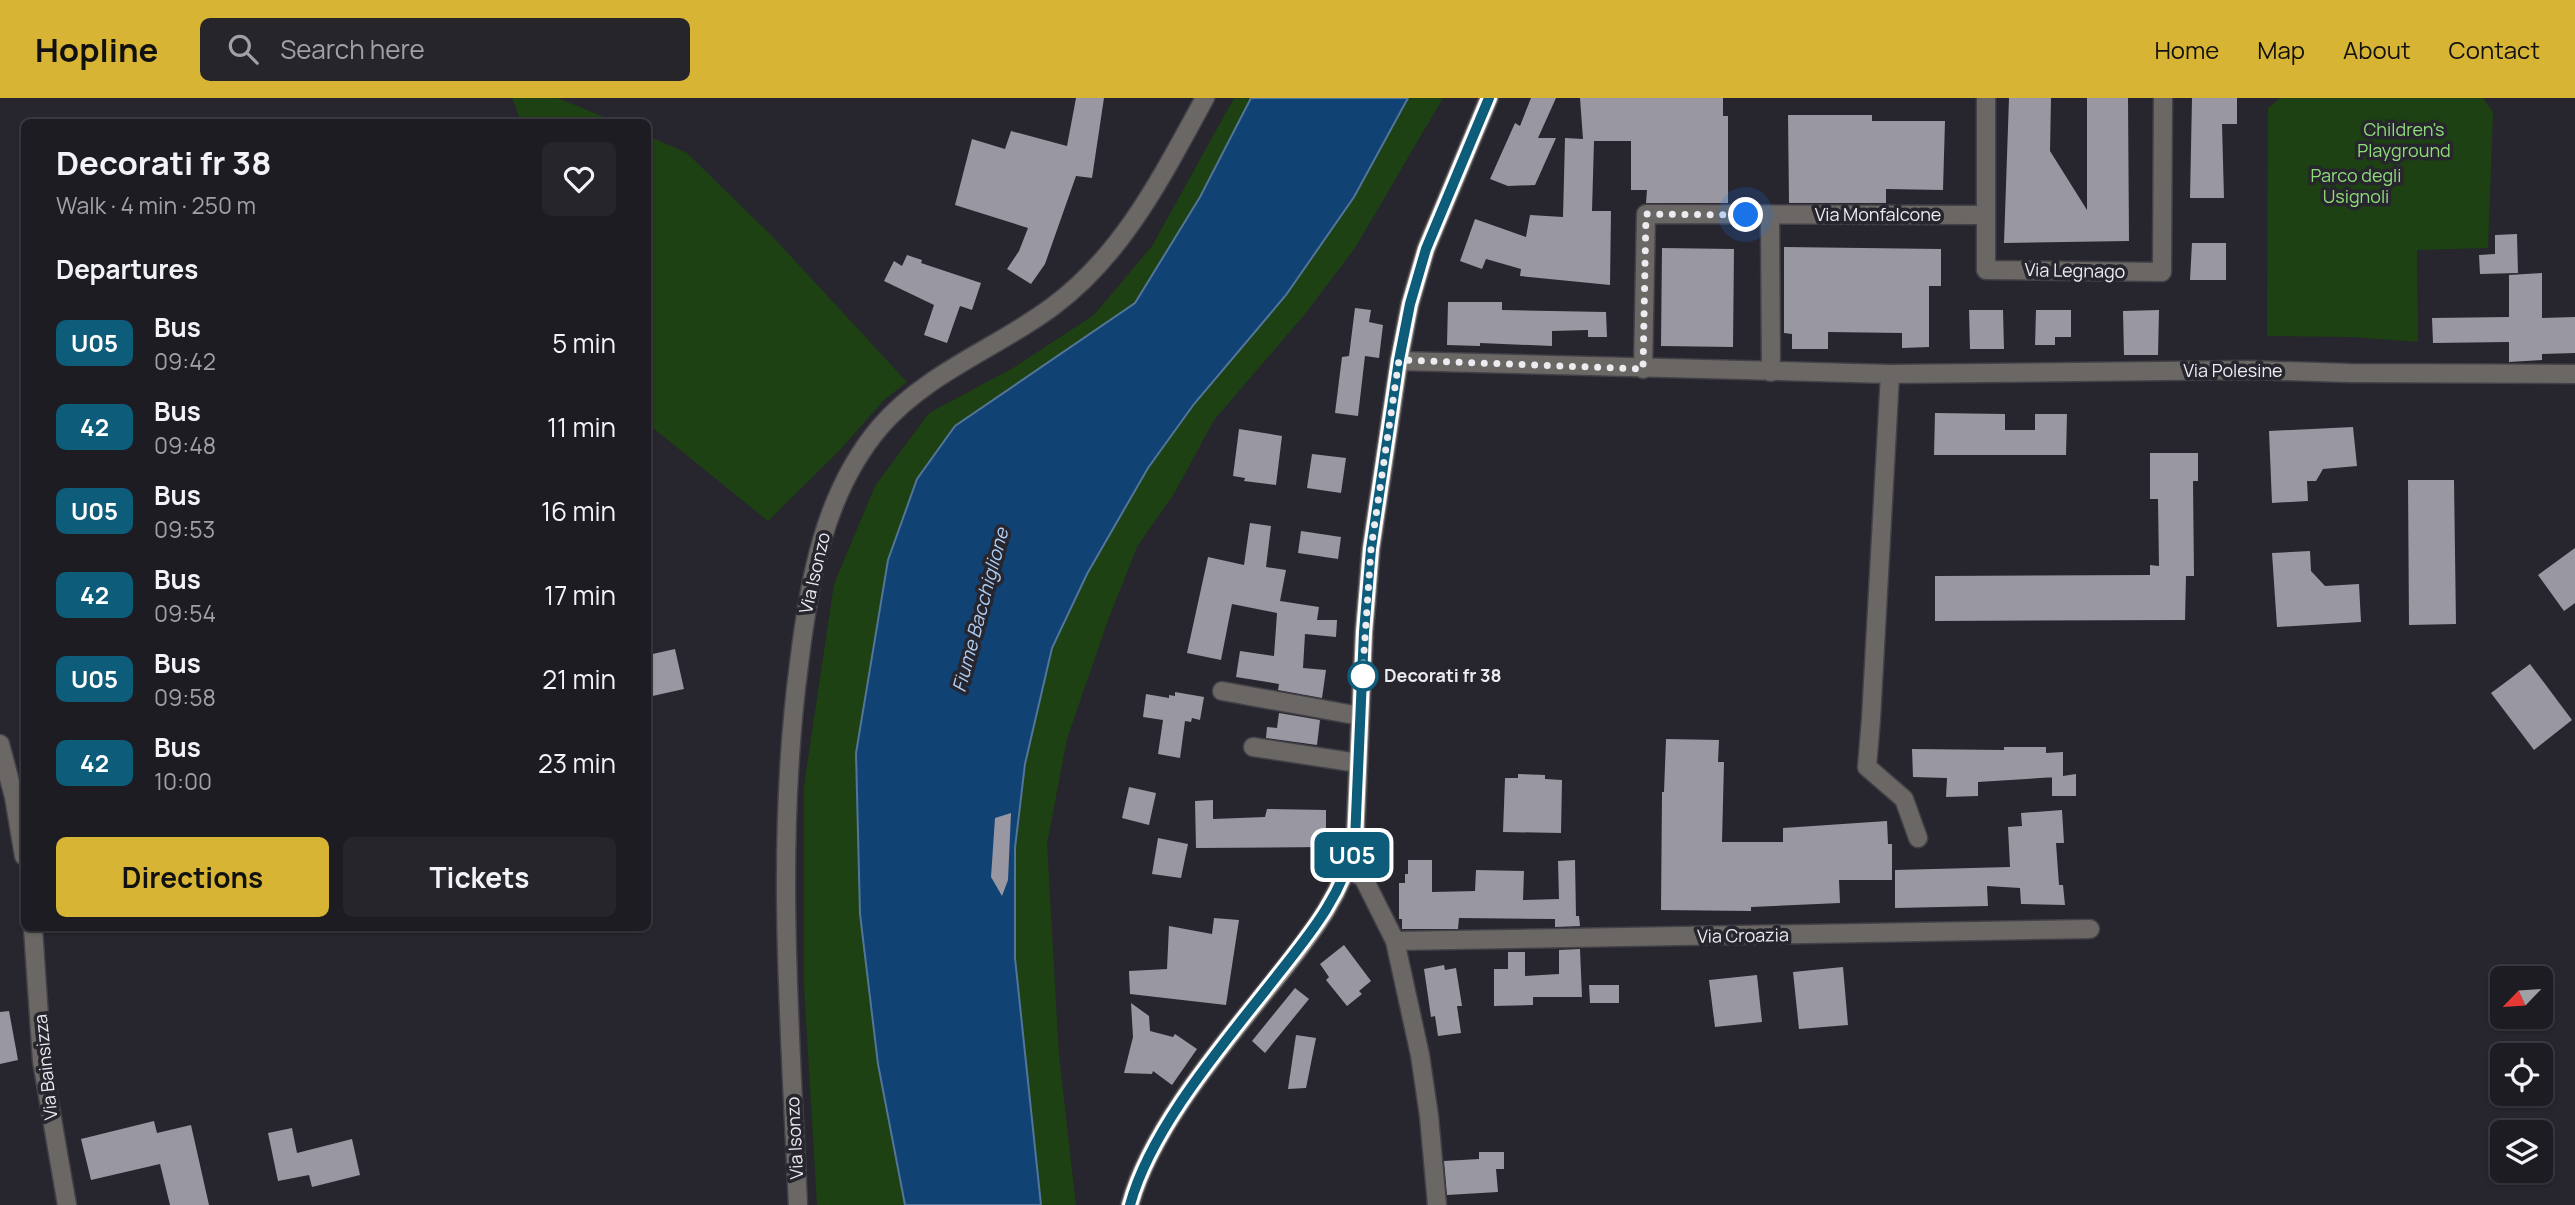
<!DOCTYPE html>
<html lang="en">
<head>
<meta charset="utf-8">
<style>
	:root { --surface:#1d1c22; --page:#25252a; --text:#f1f3f6; --muted:#a0a1a5; --line:#3b3a40; --accent:#d7b434 }
	body { margin:0; font-family:Manrope,sans-serif; background:var(--page); color:var(--text); height:100vh; display:flex; flex-direction:column; font-size:26px; white-space:nowrap }
	* { box-sizing:border-box; margin:0 }
	p { font-size:23px; color:var(--muted) }
	.icon { flex:none; width:38px; height:38px; fill:none; stroke:currentColor; stroke-width:2; stroke-linecap:round; stroke-linejoin:round }
	.map { position:relative; flex:1; overflow:hidden }
	.drawer { position:absolute; left:21px; top:21px; width:630px; height:812px; display:flex; flex-direction:column; background:var(--surface); border-radius:10px; box-shadow:0 2px 5px #0004,0 0 0 2px var(--line) }
	.drawer>* { flex:none }
	.badge { padding:0 14px; border-radius:10px; font-size:24px; line-height:46px }
	.needle { width:46px; rotate:245deg }
	.tools { position:absolute; left:2490px; top:868px; display:grid; gap:14px }
	.tools a { display:grid; place-items:center; width:63px; height:63px; border-radius:10px; background:var(--surface); box-shadow:0 2px 5px #0004,0 0 0 2px var(--line); font-size:35px }
	.you { position:absolute; width:35px; height:35px; margin:-18px; border:5px solid #fff; border-radius:50%; background:#1a73e8; box-shadow:0 0 0 10px #1a73e833 }
	.map>.badge { position:absolute; translate:-50% -50%; box-shadow:0 0 0 4px #fff }
	h2 { padding:0 35px; font-size:26px; line-height:63px }
	.round { display:grid; place-items:center; flex:none; width:74px; height:74px; border-radius:10px; background:var(--page) }
	.head { display:flex; align-items:center; justify-content:space-between; height:119px; padding:0 35px }
	h1 { font-size:33px; font-weight:700; line-height:52px }
	.primary-button { display:flex; gap:14px; margin-top:auto; padding:14px 35px }
	.primary-button a { flex:1; height:80px; border-radius:10px; background:var(--accent); color:#111; font-size:28px; font-weight:700; line-height:80px; text-align:center }
	.primary-button a+a { background:var(--page); color:var(--text) }
	ul { padding:0; list-style:none }
	li { display:flex; align-items:center; gap:21px; height:84px; padding:0 35px }
	li div { flex:1 }
	li b { display:block; font-size:26px }
	li em { font-style:normal }
	li .badge { min-width:77px; font-weight:700; text-align:center }
	header { display:flex; align-items:center; gap:42px; box-sizing:border-box; height:98px; padding:0 35px; background:var(--accent); color:#111 }
	header strong { font-size:33px }
	nav { display:flex; gap:38px; margin-inline-start:auto; font-size:24px }
	.search { width:490px; height:63px; background:var(--page); display:flex; align-items:center; gap:18px; box-sizing:border-box; padding:0 24px; border-radius:10px; color:var(--muted); font-size:26px }
	.map>svg:first-child { display:block }
	.green { fill:#1d4113 }
	.water { fill:#104274; stroke:#527599; stroke-width:2 }
	.building { fill:#9997a1 }
	.lines { fill:none; stroke-linecap:round; stroke-linejoin:round }
	.street-casing { stroke:#434148; stroke-width:21 }
	.secondary-casing { stroke:#434148; stroke-width:21 }
	.street { stroke:#6b6764; stroke-width:18 }
	.secondary { stroke:#928c87; stroke-width:18 }
	.line-casing { stroke:#fff; stroke-width:16 }
	.line { stroke:#0c5c7a; stroke-width:10 }
	.walk { stroke:#ecebf0; stroke-width:7; stroke-dasharray:0 12.6 }
	.stop-dot { fill:#fff; stroke:#0c5c7a; stroke-width:3.5 }
	.labels { text-anchor:middle; stroke-width:7; stroke-linejoin:round; paint-order:stroke }
	.park-label { font-size:18px; fill:#8edd79; stroke:#27252d }
	.street-label { font-size:18px; fill:#ecebf0; stroke:#27252d }
	.stop-label { font-size:18px; font-weight:bold; fill:#ecebf0; stroke:#27252d; text-anchor:start }
	.water-label { font-size:19px; font-style:italic; fill:#afcef3; stroke:#27252d }
</style>
</head>
<body>
<header>
<strong>Hopline</strong>
<div class="search"><svg class="icon" aria-label="search" viewBox="0 0 24 24"><circle cx="10" cy="10" r="6"/><path d="M15 15l6 6"/></svg>Search here</div>
<nav><a>Home</a><a>Map</a><a>About</a><a>Contact</a></nav>
</header>
<div class="map">
<svg width="2575" height="1107" viewBox="0 0 2575 1107">
	<rect width="100%" height="100%" fill="#27252d"/>
	<g class="green">
		<polygon points="512,0 558,0 616,24 521,24"/>
		<polygon points="1234,0 1443,0 1355,150 1305,216 1214,322 1175,394 1137,449 1108,522 1067,641 1047,746 1059,958 1076,1107 817,1107 804,887 804,688 834,486 875,388 929,315 1013,270 1094,217 1152,148"/>
		<polygon points="2280,0 2483,0 2493,14 2488,150 2417,152 2418,244 2351,239 2267,238 2268,10"/>
		<polygon points="648,38 687,55 773,139 907,284 884,302 839,353 768,423 648,326"/>
	</g>
	<polygon class="water" points="1251,0 1408,0 1354,99 1286,197 1194,306 1148,370 1087,476 1052,550 1025,666 1015,750 1015,860 1041,1107 905,1107 878,966 860,816 856,655 888,462 917,381 955,328 1135,205 1200,99"/>
	<g class="building">
		<polygon points="1076,0 1104,0 1092,80 1076,78 1045,166 1031,186 1007,171 1019,153 1028,130 955,107 972,41 1005,51 1011,33 1067,48"/>
		<polygon points="1531,0 1556,0 1538,40 1556,40 1535,87 1508,88 1490,81 1515,25 1520,28"/>
		<polygon points="1580,0 1723,0 1723,18 1728,18 1728,105 1646,105 1647,92 1631,92 1631,43 1594,43 1592,113 1611,113 1610,187 1520,178 1521,171 1486,161 1482,171 1460,163 1475,121 1526,139 1530,117 1563,119 1565,40 1583,41"/>
		<polygon points="2009,0 2051,0 2050,53 2087,112 2087,0 2128,0 2129,143 2004,145"/>
		<polygon points="2192,0 2237,0 2237,26 2222,26 2224,100 2190,100"/>
		<polygon points="1788,17 1872,17 1872,23 1945,23 1943,92 1886,91 1886,105 1789,105"/>
		<polygon points="2517,136 2518,175 2480,176 2479,157 2495,156 2495,137"/>
		<polygon points="2192,145 2226,145 2226,182 2190,182"/>
		<polygon points="1784,149 1941,151 1941,188 1929,188 1929,249 1902,250 1902,235 1828,234 1828,251 1792,251 1792,236 1784,235"/>
		<polygon points="1662,150 1734,151 1733,249 1661,248"/>
		<polygon points="907,157 922,162 921,165 981,185 972,212 960,208 947,245 924,237 934,207 884,183 894,163 902,168"/>
		<polygon points="2542,175 2542,220 2575,219 2575,255 2542,256 2542,262 2509,264 2509,244 2433,245 2432,220 2509,219 2509,177"/>
		<polygon points="1448,204 1502,204 1502,212 1606,214 1607,239 1588,239 1588,232 1552,233 1552,248 1480,245 1480,248 1447,247"/>
		<polygon points="1355,210 1371,212 1369,224 1383,227 1379,260 1365,258 1358,318 1335,315 1342,259 1349,258"/>
		<polygon points="1969,212 2003,212 2004,251 1970,251"/>
		<polygon points="2036,212 2071,212 2071,239 2055,239 2055,247 2035,247"/>
		<polygon points="2159,212 2158,257 2124,257 2123,213"/>
		<polygon points="1935,315 2005,316 2005,332 2035,332 2035,316 2067,316 2066,357 1934,357"/>
		<polygon points="2353,329 2357,368 2323,371 2316,383 2307,383 2308,403 2272,405 2269,333"/>
		<polygon points="1239,331 1282,338 1276,387 1244,383 1245,380 1233,378"/>
		<polygon points="2150,355 2198,355 2198,383 2193,383 2194,478 2186,478 2185,522 1935,523 1935,478 2150,477 2150,467 2159,468 2158,401 2150,401"/>
		<polygon points="1312,356 1346,360 1341,395 1307,390"/>
		<polygon points="2408,382 2454,382 2456,526 2409,527"/>
		<polygon points="1250,425 1271,428 1266,469 1286,472 1280,503 1319,509 1317,522 1337,522 1336,539 1305,536 1303,570 1326,572 1322,600 1278,592 1279,586 1236,579 1240,553 1274,558 1277,515 1232,506 1221,562 1187,555 1208,459 1244,467"/>
		<polygon points="1301,433 1341,439 1338,461 1298,455"/>
		<polygon points="2575,450 2575,505 2564,513 2538,477"/>
		<polygon points="2310,453 2311,473 2325,488 2359,486 2361,524 2277,529 2272,455"/>
		<polygon points="675,551 684,591 648,599 648,557"/>
		<polygon points="2530,566 2572,622 2534,652 2491,595"/>
		<polygon points="1175,594 1204,599 1200,622 1192,620 1191,624 1185,623 1180,660 1158,656 1163,622 1143,619 1146,596 1169,600 1169,597 1175,598"/>
		<polygon points="1279,615 1320,622 1317,647 1266,640 1267,629 1277,630"/>
		<polygon points="1666,641 1719,642 1718,664 1724,664 1722,744 1783,744 1783,730 1887,723 1888,746 1892,746 1892,782 1839,782 1840,805 1751,809 1751,813 1661,812 1662,694 1664,694"/>
		<polygon points="2004,649 2046,649 2046,655 2063,654 2063,678 2076,676 2076,698 2052,698 2052,679 2056,679 1978,684 1978,698 1946,699 1947,680 1913,679 1912,651 2004,652"/>
		<polygon points="1518,676 1545,677 1545,681 1562,682 1561,735 1503,734 1505,680 1518,680"/>
		<polygon points="1129,689 1156,695 1149,727 1122,720"/>
		<polygon points="1213,702 1213,721 1265,719 1267,711 1326,712 1326,749 1196,750 1195,703"/>
		<polygon points="2062,712 2064,745 2056,745 2059,787 2063,787 2065,807 2021,806 2020,790 1987,788 1988,808 1895,810 1895,772 2010,769 2008,729 2022,728 2021,715"/>
		<polygon points="1011,715 1008,782 1002,798 991,779 995,720"/>
		<polygon points="1158,740 1188,746 1181,780 1152,776"/>
		<polygon points="1408,762 1432,762 1432,794 1475,793 1476,772 1524,773 1523,802 1559,801 1558,763 1575,762 1576,818 1579,818 1580,828 1555,829 1555,821 1459,820 1458,831 1402,831 1402,821 1399,821 1399,785 1405,785 1405,776 1408,776"/>
		<polygon points="1214,820 1239,822 1226,907 1130,896 1129,873 1167,871 1169,828 1212,836"/>
		<polygon points="1344,847 1371,883 1359,893 1362,896 1347,908 1326,882 1329,879 1320,866"/>
		<polygon points="1580,851 1582,899 1533,899 1533,907 1494,908 1494,871 1508,871 1508,854 1525,854 1525,878 1559,876 1559,852"/>
		<polygon points="1444,867 1445,872 1456,870 1462,908 1457,908 1461,935 1438,938 1435,918 1431,919 1424,871"/>
		<polygon points="1843,869 1848,927 1799,931 1793,874"/>
		<polygon points="1757,877 1762,924 1715,929 1709,882"/>
		<polygon points="1589,887 1619,887 1619,905 1590,905"/>
		<polygon points="1295,890 1309,901 1265,955 1252,943"/>
		<polygon points="1131,905 1149,918 1150,933 1173,939 1175,936 1197,951 1172,987 1153,973 1152,976 1124,975 1133,939"/>
		<polygon points="9,913 18,962 0,966 0,914"/>
		<polygon points="1296,937 1316,940 1306,990 1288,991"/>
		<polygon points="154,1023 157,1035 191,1027 209,1107 170,1107 160,1066 91,1082 81,1041"/>
		<polygon points="292,1030 297,1055 352,1041 360,1077 312,1089 309,1077 278,1083 268,1035"/>
		<polygon points="1479,1054 1504,1054 1504,1071 1496,1071 1498,1094 1447,1097 1444,1063 1479,1061"/>
	</g>
	<g class="lines">
		<defs>
			<g id="street">
				<polyline points="1986,0 1986,172 2162,174 2163,0"/>
				<polyline points="1770,117 1771,274"/>
				<polyline points="1399,263 1890,276 2249,272 2349,275 2575,276"/>
				<polyline points="1643,271 1646,116 1985,117"/>
				<polyline points="1890,276 1871,621 1867,669 1904,701 1918,740"/>
				<polyline points="1222,593 1360,618"/>
				<polyline points="0,646 14,699 24,758"/>
				<polyline points="1253,649 1358,665"/>
				<polyline points="1347,772 1363,779 1395,843 1420,957 1429,1018 1437,1107"/>
				<polyline points="33,830 42,963 67,1107"/>
				<polyline points="1395,843 2090,831"/>
				<path d="M798,1107C790,926 775,747 799,566C809,483 824,395 880,329C926,275 997,250 1052,209C1124,156 1163,76 1205,0"/>
			</g>
			<path id="secondary" d="M1130,1107C1151,1029 1226,943 1277,879C1311,836 1343,797 1355,742L1364,534L1371,451L1399,263L1410,206L1426,151L1489,0"/>
		</defs>
		<use href="#street" class="street-casing"/>
		<use href="#secondary" class="secondary-casing"/>
		<use href="#street" class="street"/>
		<use href="#secondary" class="secondary"/>
	</g>
	<g class="lines">
		<defs>
			<path id="line" d="M1130,1107C1151,1029 1226,943 1276,879C1310,836 1343,797 1355,742L1364,534L1371,451L1399,262L1410,206L1426,151L1489,0"/>
		</defs>
		<use href="#line" class="line-casing"/>
		<use href="#line" class="line"/>
		<polyline class="walk" points="1363,578 1362,584 1371,451 1399,262 1643,271 1646,116 1746,117"/>
	</g>
	<circle class="stop-dot" cx="1363" cy="578" r="14"/>
	<g class="labels">
		<g class="park-label">
			<text x="2404" y="38">Children's<tspan x="2404" dy="21">Playground</tspan></text>
			<text x="2356" y="84">Parco degli<tspan x="2356" dy="21">Usignoli</tspan></text>
		</g>
		<g class="street-label">
			<text x="1878" y="123">Via Monfalcone</text>
			<text transform="translate(2075 173) rotate(1)" y="6">Via Legnago</text>
			<text x="2233" y="279">Via Polesine</text>
			<text transform="translate(815 475) rotate(-77)" y="6">Via Isonzo</text>
			<text transform="translate(1743 838) rotate(-1)" y="6">Via Croazia</text>
			<text transform="translate(46 969) rotate(-96)" y="6">Via Bainsizza</text>
			<text transform="translate(795 1040) rotate(-93)" y="6">Via Isonzo</text>
		</g>
		<g class="stop-label">
			<text x="1384" y="584">Decorati fr 38</text>
		</g>
		<g class="water-label">
			<text transform="translate(980 512) rotate(-75)" y="7">Fiume Bacchiglione</text>
		</g>
	</g>
</svg>
<div class="tools">
<a><svg class="needle" viewBox="-14 -14 28 28"><path d="M0-13l5 13h-10z" fill="#e53935"/><path d="M0 13l5-13h-10z" fill="#a0a1a5"/></svg></a>
<a><svg class="icon" aria-label="locate" viewBox="0 0 24 24"><circle cx="12" cy="12" r="6"/><path d="M12 2v4M12 18v4M2 12h4M18 12h4"/></svg></a>
<a><svg class="icon" aria-label="layers" viewBox="0 0 24 24"><path d="M12 4l9 5-9 5-9-5zM3 14l9 5 9-5"/></svg></a>
</div>
<div class="you" style="left:1746px;top:117px"></div>
<b class="badge" style="left:1352px;top:757px;background:#0c5c7a;color:#fff">U05</b>
<section class="drawer">
<div class="head"><div><h1>Decorati fr 38</h1><p>Walk · 4 min · 250 m</p></div><a class="round"><svg class="icon" aria-label="heart" viewBox="0 0 24 24"><path d="M12 20l-8-8c-3-5 5-10 8-4 3-6 11-1 8 4z"/></svg></a></div>
<h2>Departures</h2>
<ul>
<li><span class="badge" style="background:#0c5c7a;color:#fff">U05</span><div><b>Bus</b><p>09:42</p></div><em>5 min</em></li>
<li><span class="badge" style="background:#0c5c7a;color:#fff">42</span><div><b>Bus</b><p>09:48</p></div><em>11 min</em></li>
<li><span class="badge" style="background:#0c5c7a;color:#fff">U05</span><div><b>Bus</b><p>09:53</p></div><em>16 min</em></li>
<li><span class="badge" style="background:#0c5c7a;color:#fff">42</span><div><b>Bus</b><p>09:54</p></div><em>17 min</em></li>
<li><span class="badge" style="background:#0c5c7a;color:#fff">U05</span><div><b>Bus</b><p>09:58</p></div><em>21 min</em></li>
<li><span class="badge" style="background:#0c5c7a;color:#fff">42</span><div><b>Bus</b><p>10:00</p></div><em>23 min</em></li>
</ul>
<div class="primary-button"><a>Directions</a><a>Tickets</a></div>
</section>
</div>
</body>
</html>
